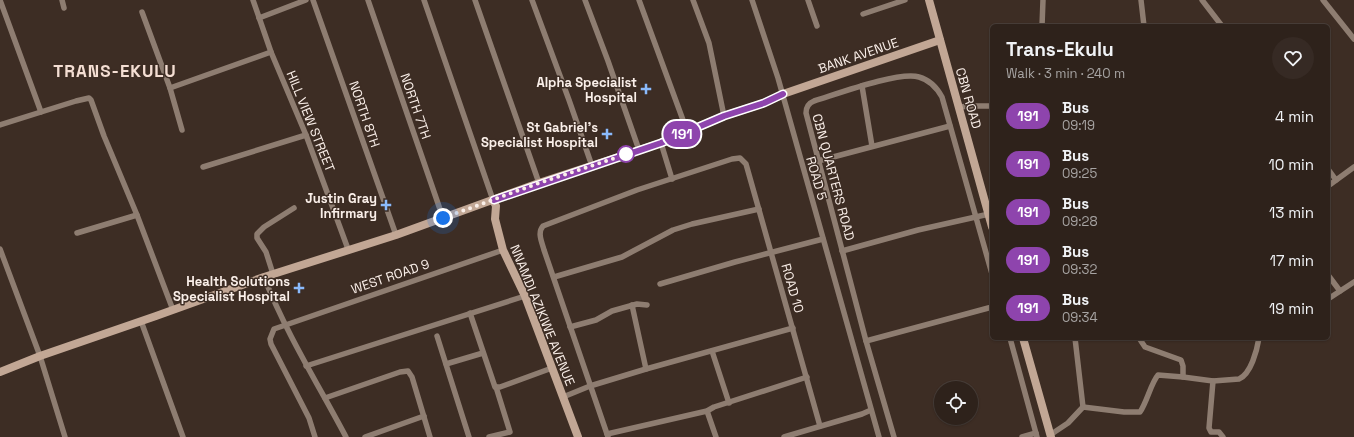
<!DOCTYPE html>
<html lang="en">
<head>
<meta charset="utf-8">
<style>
	:root { --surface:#2e221b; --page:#362a24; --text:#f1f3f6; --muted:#a7a4a3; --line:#493f3a }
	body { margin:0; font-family:"Space Grotesk",sans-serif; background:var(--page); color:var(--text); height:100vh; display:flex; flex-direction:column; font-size:15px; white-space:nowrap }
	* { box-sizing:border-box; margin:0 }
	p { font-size:13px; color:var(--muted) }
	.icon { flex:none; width:22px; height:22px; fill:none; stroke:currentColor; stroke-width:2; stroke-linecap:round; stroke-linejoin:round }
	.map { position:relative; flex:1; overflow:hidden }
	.panel { position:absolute; left:990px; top:24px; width:340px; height:316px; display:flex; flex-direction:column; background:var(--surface); border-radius:6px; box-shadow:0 1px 3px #0004,0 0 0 1px var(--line) }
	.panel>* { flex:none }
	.badge { padding:0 8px; border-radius:13px; font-size:14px; line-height:26px }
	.buttons { position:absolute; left:934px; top:381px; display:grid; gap:8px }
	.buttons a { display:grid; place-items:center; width:44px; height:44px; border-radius:50%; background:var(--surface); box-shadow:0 1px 3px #0004,0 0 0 1px var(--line); font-size:20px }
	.you { position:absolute; width:20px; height:20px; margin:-10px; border:3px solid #fff; border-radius:50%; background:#1a73e8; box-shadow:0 0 0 6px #1a73e833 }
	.map>.badge { position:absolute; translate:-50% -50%; box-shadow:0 0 0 2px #fff }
	.round { display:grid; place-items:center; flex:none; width:42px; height:42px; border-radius:21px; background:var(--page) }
	.overview { display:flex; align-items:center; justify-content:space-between; height:68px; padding:0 16px }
	h1 { font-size:19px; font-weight:600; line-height:30px }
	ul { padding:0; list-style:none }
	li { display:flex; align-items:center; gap:12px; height:48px; padding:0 16px }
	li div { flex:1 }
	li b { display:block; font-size:15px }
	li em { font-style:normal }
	li .badge { min-width:44px; font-weight:700; text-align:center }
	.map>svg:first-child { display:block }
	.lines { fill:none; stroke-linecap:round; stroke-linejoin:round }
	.street { stroke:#8e7d71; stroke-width:5.5 }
	.secondary { stroke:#c2a795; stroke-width:8 }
	.line-casing { stroke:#fff; stroke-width:9 }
	.line { stroke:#8e44ad; stroke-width:6 }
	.walk { stroke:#faefe9; stroke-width:4; stroke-dasharray:0 7.2 }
	.poi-dot { fill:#8abafc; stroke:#3d2d24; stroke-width:1.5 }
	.stop-dot { fill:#fff; stroke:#8e44ad; stroke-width:2 }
	.labels { text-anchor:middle; stroke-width:3; stroke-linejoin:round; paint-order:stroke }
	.street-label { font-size:13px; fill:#faefe9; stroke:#3d2d24 }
	.poi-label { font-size:13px; font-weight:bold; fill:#faefe9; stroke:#3d2d24; text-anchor:end }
	.district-label { font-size:17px; font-weight:bold; letter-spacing:1px; fill:#f4ded3; stroke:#3d2d24 }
</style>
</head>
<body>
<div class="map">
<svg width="1354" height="437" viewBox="0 0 1354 437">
	<rect width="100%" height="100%" fill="#3d2d24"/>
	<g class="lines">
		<g class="street">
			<polyline points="0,0 41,112"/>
			<polyline points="62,0 64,8"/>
			<polyline points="253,0 271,52 306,135 348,249"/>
			<polyline points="313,0 396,235"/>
			<polyline points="368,0 443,218"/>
			<polyline points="424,0 493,200"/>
			<polyline points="475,0 539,183"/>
			<polyline points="532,0 569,100 592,166"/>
			<polyline points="585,0 608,61 639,150"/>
			<polyline points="639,0 687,131"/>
			<polyline points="693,0 709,43 724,116"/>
			<polyline points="752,0 778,78 879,437"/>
			<polyline points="808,0 817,26"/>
			<polyline points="1141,0 1144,26"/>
			<polyline points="1202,0 1222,26"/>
			<polyline points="1323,0 1354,39"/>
			<polyline points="142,12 170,88 182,130"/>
			<polyline points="863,14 905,0"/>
			<polyline points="259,18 306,0"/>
			<polyline points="1042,26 1043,0"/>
			<polyline points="862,86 872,146"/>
			<polyline points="170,88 271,52"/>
			<polyline points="960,107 969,106 992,106"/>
			<polyline points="0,125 76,101 89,98 91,100 104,136 137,215 173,310"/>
			<polyline points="661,143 672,179"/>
			<polyline points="818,161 950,126"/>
			<polyline points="203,167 306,135"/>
			<polyline points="1328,169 1336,180"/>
			<polyline points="1328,186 1354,167"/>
			<polyline points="77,233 137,215"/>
			<polyline points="0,249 40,356 65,437"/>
			<polyline points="842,251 918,230 989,214"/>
			<polyline points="273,274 266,252 257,238 257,234 264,227 294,208"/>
			<polyline points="1328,275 1340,291"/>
			<path d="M264,277C286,333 318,384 346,437"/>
			<polyline points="554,277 622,257 673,230 692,224 759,209"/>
			<polyline points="660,284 735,262 823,239"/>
			<polyline points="1328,299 1354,282"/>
			<polyline points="632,305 646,369"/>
			<polyline points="470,313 495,387 500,387 552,368"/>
			<polyline points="141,321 183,437"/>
			<polyline points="570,327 596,320 612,311 637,304 647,305"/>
			<polyline points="437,336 469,437"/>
			<polyline points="1010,338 1037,437"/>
			<polyline points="1075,338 1083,407"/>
			<polyline points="1139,338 1145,347 1181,360 1183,366 1183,377"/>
			<polyline points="866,341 992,307"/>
			<polyline points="712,351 729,403"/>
			<polyline points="446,364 483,353"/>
			<polyline points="306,366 525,296"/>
			<polyline points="1213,381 1209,428 1211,432 1219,432 1223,437"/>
			<polyline points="563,397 590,386 646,369 793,328"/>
			<polyline points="325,398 400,372 408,371 412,377 430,437"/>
			<path d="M1083,407L1124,412H1140C1147,402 1151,383 1158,375L1183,377L1213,381L1239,379C1251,374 1257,350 1259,338"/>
			<polyline points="707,411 716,437"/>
			<polyline points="607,434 707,411 714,407 807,377"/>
			<polyline points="1050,435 1068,423 1083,407"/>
			<polyline points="315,437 309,418 271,344 270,339 274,329 503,250"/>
			<polyline points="365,437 424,416"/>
			<polyline points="489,437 510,432 496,387"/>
			<path d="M608,437L544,250C542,242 537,233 543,226L637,190L732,159L740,158L746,164L820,426"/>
			<polyline points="784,437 862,414 871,410"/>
			<path d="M894,437L866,341L806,113C806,107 809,103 814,101C837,94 899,71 919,77C930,80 937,88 942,97L992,274"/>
			<polyline points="1022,437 1036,433"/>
		</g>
		<g class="secondary">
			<polyline points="929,0 992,227"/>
			<polyline points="493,200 496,206 495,219 503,250 525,296 578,437"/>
			<polyline points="1023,338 1051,437"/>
			<polyline points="0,372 40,356 156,316 264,277 396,235 539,183 661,143 724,116 764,103 783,94 940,40"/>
		</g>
	</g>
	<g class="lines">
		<defs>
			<polyline id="line" points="494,200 661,143 724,116 764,103 783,94"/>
		</defs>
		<use href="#line" class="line-casing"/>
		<use href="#line" class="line"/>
		<polyline class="walk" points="443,218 539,183 627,154 626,154"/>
	</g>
	<g class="poi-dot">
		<path d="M644 83h4v4h4v4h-4v4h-4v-4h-4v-4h4z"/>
		<path d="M605 128h4v4h4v4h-4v4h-4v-4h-4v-4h4z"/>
		<path d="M384 199h4v4h4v4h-4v4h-4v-4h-4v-4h4z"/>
		<path d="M297 282h4v4h4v4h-4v4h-4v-4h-4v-4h4z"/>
	</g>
	<circle class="stop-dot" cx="626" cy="154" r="8"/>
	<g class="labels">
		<g class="street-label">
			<text transform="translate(858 55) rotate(-19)" y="5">BANK AVENUE</text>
			<text transform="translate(969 98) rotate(74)" y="5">CBN ROAD</text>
			<text transform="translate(416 106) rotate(71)" y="5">NORTH 7TH</text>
			<text transform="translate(365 114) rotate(71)" y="5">NORTH 8TH</text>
			<text transform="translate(311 121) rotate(68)" y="5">HILL VIEW STREET</text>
			<text transform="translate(834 177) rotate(75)" y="5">CBN QUARTERS ROAD</text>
			<text transform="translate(817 178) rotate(74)" y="5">ROAD 5</text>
			<text transform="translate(390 276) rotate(-19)" y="5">WEST ROAD 9</text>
			<text transform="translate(793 288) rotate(74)" y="5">ROAD 10</text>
			<text transform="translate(543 315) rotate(68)" y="5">NNAMDI AZIKIWE AVENUE</text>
		</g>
		<g class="poi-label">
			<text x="637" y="87">Alpha Specialist<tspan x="637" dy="15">Hospital</tspan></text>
			<text x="598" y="132">St Gabriel's<tspan x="598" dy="15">Specialist Hospital</tspan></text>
			<text x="377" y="203">Justin Gray<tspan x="377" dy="15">Infirmary</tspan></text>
			<text x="290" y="286">Health Solutions<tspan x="290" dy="15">Specialist Hospital</tspan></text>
		</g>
		<g class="district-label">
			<text x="115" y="77">TRANS-EKULU</text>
		</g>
	</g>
</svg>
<div class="buttons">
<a><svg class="icon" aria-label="locate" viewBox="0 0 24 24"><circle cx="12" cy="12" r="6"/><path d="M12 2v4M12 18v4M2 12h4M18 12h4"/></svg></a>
</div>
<div class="you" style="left:443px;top:218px"></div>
<b class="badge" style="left:682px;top:134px;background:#8e44ad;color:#fff">191</b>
<section class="panel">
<div class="overview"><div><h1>Trans-Ekulu</h1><p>Walk · 3 min · 240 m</p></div><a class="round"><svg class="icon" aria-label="heart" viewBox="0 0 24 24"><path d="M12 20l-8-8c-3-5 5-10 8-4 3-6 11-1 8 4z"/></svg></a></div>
<ul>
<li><span class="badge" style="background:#8e44ad;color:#fff">191</span><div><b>Bus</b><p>09:19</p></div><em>4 min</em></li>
<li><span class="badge" style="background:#8e44ad;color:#fff">191</span><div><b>Bus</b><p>09:25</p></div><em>10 min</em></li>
<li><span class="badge" style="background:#8e44ad;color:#fff">191</span><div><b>Bus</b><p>09:28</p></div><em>13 min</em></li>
<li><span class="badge" style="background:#8e44ad;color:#fff">191</span><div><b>Bus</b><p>09:32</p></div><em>17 min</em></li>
<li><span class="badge" style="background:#8e44ad;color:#fff">191</span><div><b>Bus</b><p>09:34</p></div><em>19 min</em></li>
</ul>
</section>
</div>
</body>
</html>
